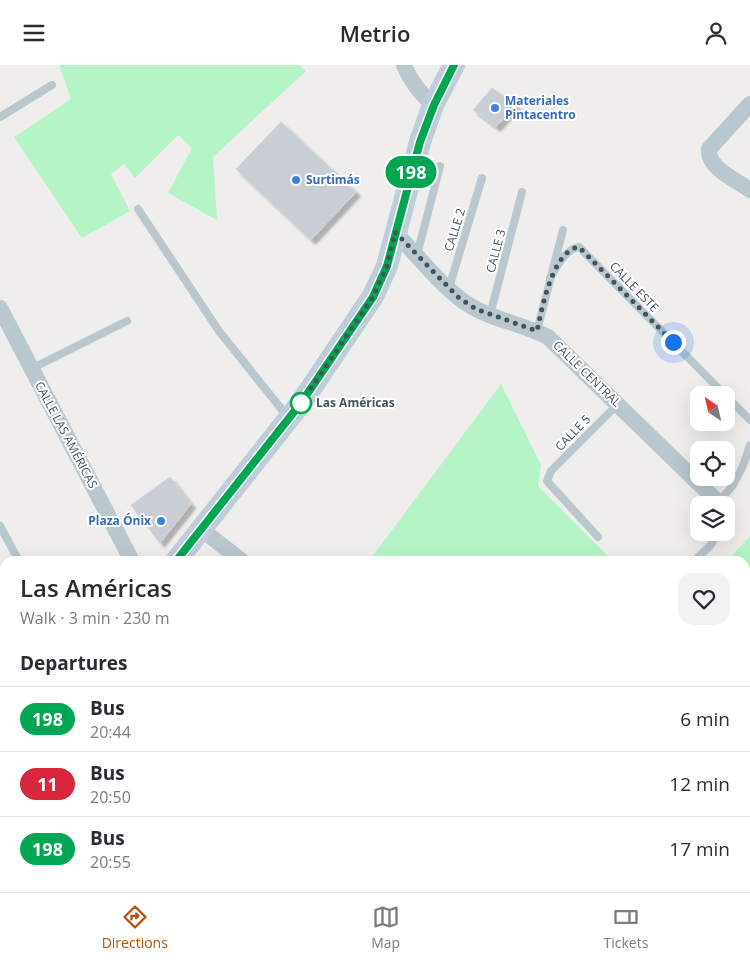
<!DOCTYPE html>
<html lang="en">
<head>
<meta charset="utf-8">
<style>
	:root { --surface:#fff; --page:#f2f2f3; --text:#2b2b33; --muted:#7c7c81; --line:#e1e1e2; --accent:#b45309 }
	body { margin:0; font-family:"Open Sans",sans-serif; background:var(--page); color:var(--text); height:100vh; display:flex; flex-direction:column; font-size:19px; white-space:nowrap }
	* { box-sizing:border-box; margin:0 }
	p { font-size:16px; color:var(--muted) }
	.icon { flex:none; width:28px; height:28px; fill:none; stroke:currentColor; stroke-width:2; stroke-linecap:round; stroke-linejoin:round }
	.map { position:relative; flex:1; overflow:hidden }
	.details { position:absolute; left:0px; top:491px; width:750px; height:336px; display:flex; flex-direction:column; background:var(--surface); border-radius:15px 15px 0 0; box-shadow:0 5px 20px #0002 }
	.details>* { flex:none }
	.badge { padding:0 10px; border-radius:16px; font-size:18px; line-height:32px }
	.needle { width:32px; rotate:326deg }
	.controls { position:absolute; left:690px; top:321px; display:grid; gap:10px }
	.controls a { display:grid; place-items:center; width:45px; height:45px; border-radius:10px; background:var(--surface); box-shadow:0 5px 20px #0002; font-size:25px }
	.you { position:absolute; width:25px; height:25px; margin:-12px; border:4px solid #fff; border-radius:50%; background:#1a73e8; box-shadow:0 0 0 8px #1a73e833 }
	.map>.badge { position:absolute; translate:-50% -50%; box-shadow:0 0 0 2px #fff }
	h2 { padding:0 20px; font-size:19px; line-height:45px }
	.round { display:grid; place-items:center; flex:none; width:52px; height:52px; border-radius:15px; background:var(--page) }
	.overview { display:flex; align-items:center; justify-content:space-between; height:85px; padding:0 20px }
	h1 { font-size:24px; font-weight:600; line-height:38px }
	ul { padding:0; list-style:none }
	li { display:flex; align-items:center; gap:15px; height:65px; padding:0 20px; border-top:1px solid var(--line) }
	li div { flex:1 }
	li b { display:block; font-size:19px }
	li em { font-style:normal }
	li .badge { min-width:55px; font-weight:700; text-align:center }
	header { display:flex; justify-content:space-between; align-items:center; height:65px; padding:0 20px; background:var(--surface); font-size:22px; font-weight:600 }
	.tab-bar { display:flex; justify-content:space-around; align-items:center; height:70px; border-top:1px solid var(--line); background:var(--surface); font-size:14px; color:var(--muted) }
	.tab-bar a { display:grid; justify-items:center; gap:2px }
	.tab-bar .selected { color:var(--accent) }
	.map>svg:first-child { display:block }
	.green { fill:#b5f4c7 }
	.building { fill:#c8ced3; stroke:#d0d4da; filter:url(#shadow) }
	.lines { fill:none; stroke-linecap:round; stroke-linejoin:round }
	.service { stroke:#b9c7ce; stroke-width:8 }
	.minor { stroke:#b9c7ce; stroke-width:16 }
	.secondary { stroke:#bdcdd9; stroke-width:22 }
	.line-casing { stroke:#fff; stroke-width:11 }
	.line { stroke:#00a651; stroke-width:8 }
	.walk { stroke:#43535d; stroke-width:5; stroke-dasharray:0 9 }
	.shop-dot { fill:#3f7fe0; stroke:#fff; stroke-width:2 }
	.stop-dot { fill:#fff; stroke:#00a651; stroke-width:2.5 }
	.labels { text-anchor:middle; stroke-width:4; stroke-linejoin:round; paint-order:stroke }
	.shop-label { font-size:12px; font-weight:bold; fill:#366cbe; stroke:#fff; text-anchor:start }
	.street-label { font-size:12px; fill:#43535d; stroke:#fff }
	.stop-label { font-size:12px; font-weight:bold; fill:#43535d; stroke:#fff; text-anchor:start }
</style>
</head>
<body>
<header><svg class="icon" aria-label="menu" viewBox="0 0 24 24"><path d="M4 6h16M4 12h16M4 18h16"/></svg>Metrio<svg class="icon" aria-label="person" viewBox="0 0 24 24"><circle cx="12" cy="8" r="4"/><path d="M4 21q1-7 8-7t8 7"/></svg></header>
<div class="map">
<svg width="750" height="827" viewBox="0 0 750 827">
	<defs>
		<filter id="shadow"><feDropShadow dx="4.5" dy="4.5" stdDeviation="1" flood-color="#0004"/></filter>
	</defs>
	<rect width="100%" height="100%" fill="#f0eded"/>
	<g class="green">
		<polygon points="59,0 299,0 306,6 213,92 217,155 168,128 192,83 178,70 135,113 124,99 111,109 130,146 82,173 14,72 71,34"/>
		<polygon points="501,319 541,400 538,421 613,496 369,496"/>
		<polygon points="750,471 750,537 745,546 745,496 727,496"/>
		<polygon points="5,727 5,752 0,750 0,733"/>
	</g>
	<g class="building">
		<polygon points="492,23 516,40 496,62 473,45"/>
		<polygon points="281,57 356,127 311,175 236,104"/>
		<polygon points="170,412 191,439 160,478 131,440"/>
	</g>
	<g class="lines">
		<g class="service">
			<polyline points="0,52 52,20"/>
			<polyline points="138,144 219,266 287,351"/>
			<polyline points="417,190 440,101"/>
			<path d="M550,213C557,202 565,184 579,182L725,330"/>
			<polyline points="449,223 482,113"/>
			<polyline points="490,250 522,127"/>
			<polyline points="537,266 563,165"/>
			<polyline points="31,304 127,256"/>
			<polyline points="726,331 750,355"/>
			<polyline points="718,438 733,420 743,401 750,380"/>
			<polyline points="0,461 19,496"/>
			<polyline points="598,472 547,416 551,406 618,339"/>
			<polyline points="694,496 710,481 718,468"/>
			<polyline points="745,772 750,776"/>
			<polyline points="664,827 666,822"/>
		</g>
		<g class="minor">
			<path d="M404,0C410,16 420,28 433,40"/>
			<path d="M750,39L709,84C707,103 736,115 750,125"/>
			<path d="M395,167C417,190 448,230 476,244C499,256 525,260 548,272L718,437"/>
			<polyline points="0,243 132,496"/>
			<polyline points="201,464 242,496"/>
			<polyline points="652,822 656,827"/>
		</g>
		<g class="secondary">
			<polyline points="176,496 301,338 373,231 387,201 420,77 433,40 454,0"/>
			<polyline points="0,711 5,705"/>
		</g>
	</g>
	<g class="lines">
		<defs>
			<polyline id="line" points="176,496 301,338 373,232 387,201 420,77 434,40 454,0"/>
		</defs>
		<use href="#line" class="line-casing"/>
		<use href="#line" class="line"/>
		<path class="walk" d="M301,338L373,232L387,201L395,167L459,233L476,244L537,266C542,244 552,186 579,182L673,277"/>
	</g>
	<g class="shop-dot">
		<circle cx="495" cy="43" r="5"/>
		<circle cx="296" cy="115" r="5"/>
		<circle cx="161" cy="456" r="5"/>
	</g>
	<circle class="stop-dot" cx="301" cy="338" r="10"/>
	<g class="labels">
		<g class="shop-label">
			<text x="505" y="40">Materiales<tspan x="505" dy="14">Pintacentro</tspan></text>
			<text x="306" y="119">Surtimás</text>
			<text x="151" y="460" text-anchor="end">Plaza Ónix</text>
		</g>
		<g class="street-label">
			<text transform="translate(455 165) rotate(-73)" y="4">CALLE 2</text>
			<text transform="translate(496 186) rotate(-75)" y="4">CALLE 3</text>
			<text transform="translate(634 222) rotate(46)" y="4">CALLE ESTE</text>
			<text transform="translate(587 309) rotate(44)" y="4">CALLE CENTRAL</text>
			<text transform="translate(573 368) rotate(-46)" y="4">CALLE 5</text>
			<text transform="translate(66 370) rotate(62)" y="4">CALLE LAS AMÉRICAS</text>
		</g>
		<g class="stop-label">
			<text x="316" y="342">Las Américas</text>
		</g>
	</g>
</svg>
<div class="controls">
<a><svg class="needle" viewBox="-14 -14 28 28"><path d="M0-13l5 13h-10z" fill="#e53935"/><path d="M0 13l5-13h-10z" fill="#7c7c81"/></svg></a>
<a><svg class="icon" aria-label="locate" viewBox="0 0 24 24"><circle cx="12" cy="12" r="6"/><path d="M12 2v4M12 18v4M2 12h4M18 12h4"/></svg></a>
<a><svg class="icon" aria-label="layers" viewBox="0 0 24 24"><path d="M12 4l9 5-9 5-9-5zM3 14l9 5 9-5"/></svg></a>
</div>
<div class="you" style="left:673px;top:277px"></div>
<b class="badge" style="left:411px;top:107px;background:#00a651;color:#fff">198</b>
<section class="details">
<div class="overview"><div><h1>Las Américas</h1><p>Walk · 3 min · 230 m</p></div><a class="round"><svg class="icon" aria-label="heart" viewBox="0 0 24 24"><path d="M12 20l-8-8c-3-5 5-10 8-4 3-6 11-1 8 4z"/></svg></a></div>
<h2>Departures</h2>
<ul>
<li><span class="badge" style="background:#00a651;color:#fff">198</span><div><b>Bus</b><p>20:44</p></div><em>6 min</em></li>
<li><span class="badge" style="background:#d7263d;color:#fff">11</span><div><b>Bus</b><p>20:50</p></div><em>12 min</em></li>
<li><span class="badge" style="background:#00a651;color:#fff">198</span><div><b>Bus</b><p>20:55</p></div><em>17 min</em></li>
</ul>
</section>
</div>
<nav class="tab-bar">
<a class="selected"><svg class="icon" aria-label="directions" viewBox="0 0 24 24"><path d="M12 3l9 9-9 9-9-9zM9 14v-3h6M13 9l2 2-2 2"/></svg>Directions</a>
<a><svg class="icon" aria-label="map" viewBox="0 0 24 24"><path d="M3 6l6-2 6 2 6-2v14l-6 2-6-2-6 2zM9 4v14M15 6v14"/></svg>Map</a>
<a><svg class="icon" aria-label="tickets" viewBox="0 0 24 24"><path d="M3 7h18v10H3zM15 7v10"/></svg>Tickets</a>
</nav>
</body>
</html>
